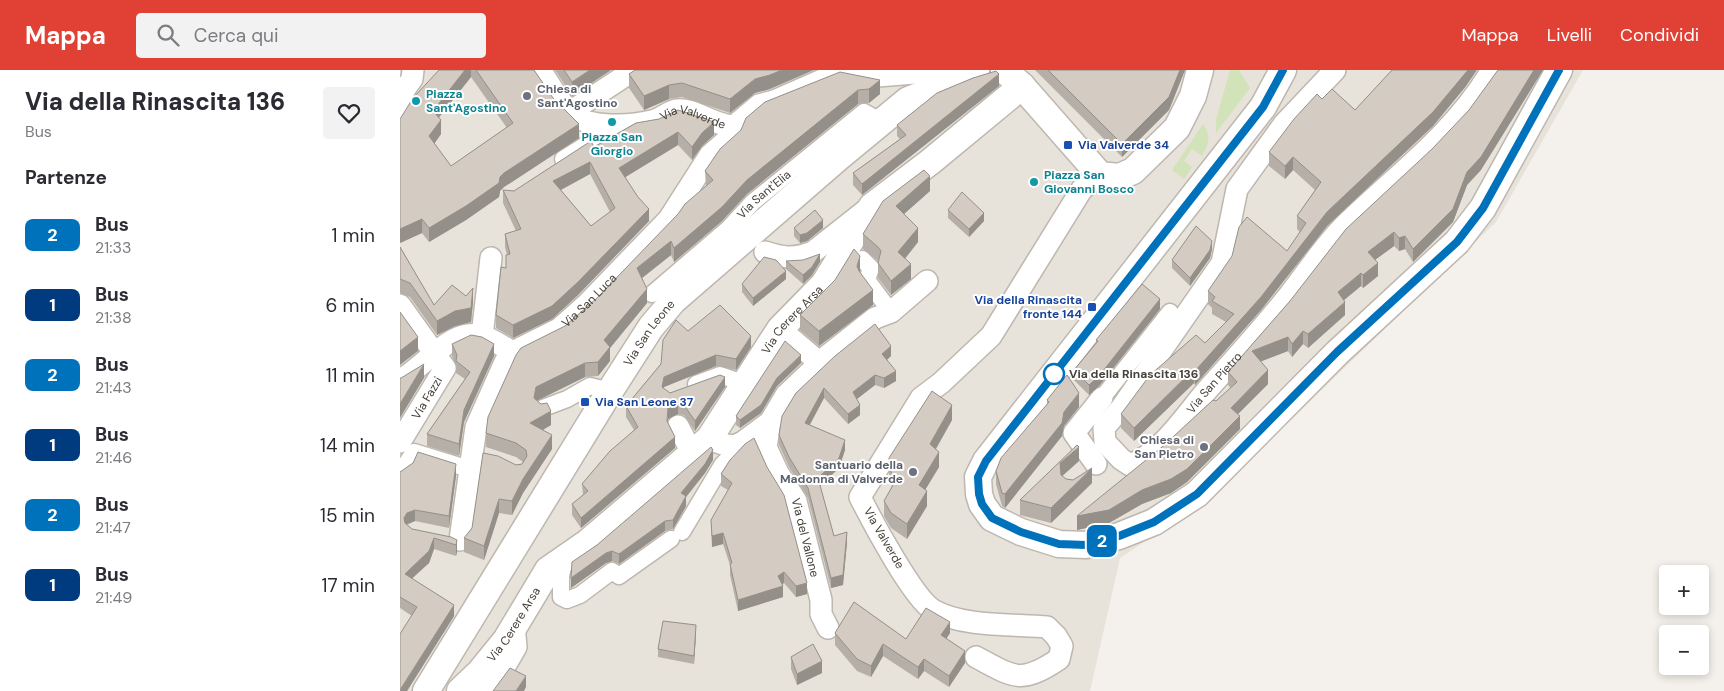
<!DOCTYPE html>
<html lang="it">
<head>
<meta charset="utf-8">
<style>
	:root { --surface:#fff; --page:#f2f2f3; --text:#2b2b33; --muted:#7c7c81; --accent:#e14134 }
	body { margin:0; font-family:"DM Sans",sans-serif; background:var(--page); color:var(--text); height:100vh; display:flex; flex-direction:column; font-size:19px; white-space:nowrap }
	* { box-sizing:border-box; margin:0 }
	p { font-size:16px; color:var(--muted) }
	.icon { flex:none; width:28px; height:28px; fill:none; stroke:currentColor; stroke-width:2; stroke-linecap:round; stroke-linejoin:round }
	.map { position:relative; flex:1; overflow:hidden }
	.sheet { display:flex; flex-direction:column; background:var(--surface); width:400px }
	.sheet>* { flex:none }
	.badge { padding:0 10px; border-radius:8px; font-size:18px; line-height:32px }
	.controls { position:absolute; left:1259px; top:495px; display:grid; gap:10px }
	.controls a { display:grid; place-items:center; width:50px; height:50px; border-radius:5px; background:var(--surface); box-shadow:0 2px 8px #0003; font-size:25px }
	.map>.badge { position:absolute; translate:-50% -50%; box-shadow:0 0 0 2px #fff }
	h2 { padding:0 25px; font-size:19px; line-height:45px }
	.round { display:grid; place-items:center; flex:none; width:52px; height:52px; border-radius:5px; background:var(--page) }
	.headline { display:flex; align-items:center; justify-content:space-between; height:85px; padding:0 25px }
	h1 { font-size:24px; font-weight:800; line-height:38px }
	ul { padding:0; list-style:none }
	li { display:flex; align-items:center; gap:15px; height:70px; padding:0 25px }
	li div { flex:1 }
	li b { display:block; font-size:19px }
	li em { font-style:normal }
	li .badge { min-width:55px; font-weight:700; text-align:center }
	header { display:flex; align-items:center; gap:30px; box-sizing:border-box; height:70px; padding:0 25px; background:var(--accent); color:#fff }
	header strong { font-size:24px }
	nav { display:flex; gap:28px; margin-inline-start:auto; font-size:18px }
	.search { width:350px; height:45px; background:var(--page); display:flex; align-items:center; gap:12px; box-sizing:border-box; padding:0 18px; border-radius:5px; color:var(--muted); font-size:19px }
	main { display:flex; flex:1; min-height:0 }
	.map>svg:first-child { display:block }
	.residential { fill:#e7e2da }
	.green { fill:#d3e3b9 }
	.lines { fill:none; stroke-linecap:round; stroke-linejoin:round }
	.pedestrian-casing { stroke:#beb7af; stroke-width:19 }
	.minor-casing { stroke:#beb7af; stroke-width:24 }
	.tertiary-casing { stroke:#beb7af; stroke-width:29 }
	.pedestrian { stroke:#fff; stroke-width:16 }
	.minor { stroke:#fff; stroke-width:21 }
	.tertiary { stroke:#fff; stroke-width:26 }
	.wall { fill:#b6afa7; fill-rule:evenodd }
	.shaded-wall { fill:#948f88 }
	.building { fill:#d4ccc2; stroke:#948f88; fill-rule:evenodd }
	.line-casing { stroke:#fff; stroke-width:11 }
	.line { stroke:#0072bc; stroke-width:8 }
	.worship-dot { fill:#6b7280; stroke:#fff; stroke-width:2 }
	.culture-dot { fill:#0f9aa8; stroke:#fff; stroke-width:2 }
	.transit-dot { fill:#1a4fb4; stroke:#fff; stroke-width:2 }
	.stop-dot { fill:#fff; stroke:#0072bc; stroke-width:2.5 }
	.labels { text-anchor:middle; stroke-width:4; stroke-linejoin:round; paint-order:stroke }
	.worship-label { font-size:12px; font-weight:bold; fill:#5b616d; stroke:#fff; text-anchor:end }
	.culture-label { font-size:12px; font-weight:bold; fill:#0d838f; stroke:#fff; text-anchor:start }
	.street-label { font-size:12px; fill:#47413a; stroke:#fff }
	.transit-label { font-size:12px; font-weight:bold; fill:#164399; stroke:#fff; text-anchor:start }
	.stop-label { font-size:12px; font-weight:bold; fill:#47413a; stroke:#fff; text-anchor:start }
</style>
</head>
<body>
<header>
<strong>Mappa</strong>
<div class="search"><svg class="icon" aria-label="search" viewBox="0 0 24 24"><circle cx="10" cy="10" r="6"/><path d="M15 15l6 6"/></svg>Cerca qui</div>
<nav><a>Mappa</a><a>Livelli</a><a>Condividi</a></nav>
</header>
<main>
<section class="sheet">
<div class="headline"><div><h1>Via della Rinascita 136</h1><p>Bus</p></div><a class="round"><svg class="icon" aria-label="heart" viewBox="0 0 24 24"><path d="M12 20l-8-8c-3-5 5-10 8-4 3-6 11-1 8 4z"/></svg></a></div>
<h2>Partenze</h2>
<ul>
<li><span class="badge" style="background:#0072bc;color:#fff">2</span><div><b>Bus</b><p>21:33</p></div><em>1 min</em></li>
<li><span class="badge" style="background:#003b80;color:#fff">1</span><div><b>Bus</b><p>21:38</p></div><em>6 min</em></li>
<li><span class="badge" style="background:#0072bc;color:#fff">2</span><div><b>Bus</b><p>21:43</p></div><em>11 min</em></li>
<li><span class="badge" style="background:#003b80;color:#fff">1</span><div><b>Bus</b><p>21:46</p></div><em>14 min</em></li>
<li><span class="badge" style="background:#0072bc;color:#fff">2</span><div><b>Bus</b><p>21:47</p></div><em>15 min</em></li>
<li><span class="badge" style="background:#003b80;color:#fff">1</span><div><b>Bus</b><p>21:49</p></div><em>17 min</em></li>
</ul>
</section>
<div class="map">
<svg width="1324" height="621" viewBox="0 0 1324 621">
	<rect width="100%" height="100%" fill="#f4f0eb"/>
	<polygon class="residential" points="0,0 1183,0 1096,152 804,433 720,488 690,621 0,621"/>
	<g class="green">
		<polygon points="830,0 839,0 850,18 816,63 816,50"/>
		<path d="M803,54C812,66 809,74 802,86L792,79L784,91L792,97L784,109L772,100Z"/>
	</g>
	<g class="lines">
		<defs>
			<g id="pedestrian">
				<polyline points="163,89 219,54"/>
				<polyline points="462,189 471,198 467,210 491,242"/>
				<path id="s1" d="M252,224L329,158L353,132L464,42L482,52"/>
				<polyline points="296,314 320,305 343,313"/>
				<polyline points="702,328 770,242"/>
				<polyline points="143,338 167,329 190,316 210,321"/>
				<polyline points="0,403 14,382 69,399"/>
				<polyline points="282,462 322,395 336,381 334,376"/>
				<polyline points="165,487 161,506 161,527 167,530 180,525 212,501 219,506 271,469"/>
			</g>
			<g id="minor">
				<path id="s2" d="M140,0C150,14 159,32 171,43C187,59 232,56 252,51C261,49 268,42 276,40C293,37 314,56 334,56L359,35L374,31L445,0"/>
				<path id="s3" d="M935,0L884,54L837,119L822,193L722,337L704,358L705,372L721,389L730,395C763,382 786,344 808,319C836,288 864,257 890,224C907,202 924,176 944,156C996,105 1053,65 1092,0"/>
				<polyline points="439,3 465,7 552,0"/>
				<polyline points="0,42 4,20 12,9 13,0"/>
				<polyline points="170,42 234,0"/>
				<path d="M365,182C382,188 395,189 413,182L465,141"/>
				<polyline points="0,235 45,298 0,372"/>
				<polyline points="380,259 420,293"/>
				<polyline points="82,266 91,188"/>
				<path d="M0,310C25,297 52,256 82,266C93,269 103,277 113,282"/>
				<path id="s4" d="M370,352L366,377L378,403L396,431L421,530V544L428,558"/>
				<polyline points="278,356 292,383"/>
				<polyline points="309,369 326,375 334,376 343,372 370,352 386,325 427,286 475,248 491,242 527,211"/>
				<polyline points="696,394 674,363 702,328"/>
				<path id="s5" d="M60,470L76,357L105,292L113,282L159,259L187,234L269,149L310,85L333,65L334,56"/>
				<path d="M576,587C614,607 620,615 659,589L662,576L656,566L647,557C615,554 561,557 533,540C513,528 472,451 460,427L521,328L541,313L591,266L682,119L700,105"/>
				<polyline points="85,621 105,596 116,577 114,555"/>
			</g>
			<g id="tertiary">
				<polyline points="604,0 622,16 700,105 719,107 733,101 777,58 793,26 800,0"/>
				<polyline points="883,0 863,37 586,391 578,407 579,424 582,434 592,448 621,462 659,474 686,475 719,466 754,452 797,424 937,283 1057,172 1083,138 1159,0"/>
				<path id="s6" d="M26,621L210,321L251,257L273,231L439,87L508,30L559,10L576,0"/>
				<path id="s7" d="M60,621L80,602L106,570L148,500L187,473L309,369L380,259L424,214L472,136L530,92L622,16"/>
			</g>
		</defs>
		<use href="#pedestrian" class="pedestrian-casing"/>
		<use href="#minor" class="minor-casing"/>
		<use href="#tertiary" class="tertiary-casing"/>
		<use href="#pedestrian" class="pedestrian"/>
		<use href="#minor" class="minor"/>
		<use href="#tertiary" class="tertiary"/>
	</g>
	<g class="wall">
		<path d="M39,0H134L179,68L104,117L100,121L99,127L66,150L29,172L22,163L0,173ZM71,7L107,58L51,96L34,74L41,64L39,47Z"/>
		<polygon points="155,0 211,0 172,26"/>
		<polygon points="635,0 785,0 769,40 722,87"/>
		<polygon points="440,2 480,24 469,33 458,34 347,124 322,151 274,192 271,185 242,208 247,233 210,278 210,291 198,306 185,307 137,331 151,355 143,360 152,379 123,423 112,445 99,443 84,490 64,482 64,468 72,458 116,395 122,394 123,392 116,387 86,377 86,363 165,256 196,229 306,116 305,101"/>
		<polygon points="229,4 370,19 355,23 330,43 282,27 269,29 244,40 229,18"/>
		<polygon points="599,16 462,125 453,115 453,103 500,69 497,66 497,55"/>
		<polygon points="1066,16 1033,56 927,156 861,240 795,315 794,313 734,371 721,358 721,344 805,273 826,252 812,244 812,238 808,234 808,221 887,181 900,162 897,159 897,146 915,120 893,100 885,109 869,96 869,82 922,29 955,40"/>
		<path d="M236,53L314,65L302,76L292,90L278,75L225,107L249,151L178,225L152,249L113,268L96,258V245L106,198L107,185L105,177V164L116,161L103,133V120L114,121ZM190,104L210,142L191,156L161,120Z"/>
		<polygon points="1081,100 1067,115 1053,152 1013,192 1005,179 999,181 994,176 975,190 978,206 963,218 961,216 944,230 945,245 908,278 903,274 892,287 888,281 860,291 868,314 838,344 840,359 787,412 771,423 742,434 709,453 677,460 762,377 831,318 828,315 828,302 890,231"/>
		<polygon points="530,121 504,144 518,172 505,189 511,209 491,225 478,208 478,191 463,179 463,164"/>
		<polygon points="548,140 584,151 569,167 548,148"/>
		<polygon points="394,158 423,158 407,171 400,173 394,166"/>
		<polygon points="0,177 34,235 73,232 71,252 55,256 37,265 10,227 0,223"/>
		<polygon points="812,179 810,188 790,216 772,198 772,190"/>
		<polygon points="386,191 420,192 412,205 403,214 386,199"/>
		<polygon points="459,202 473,235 419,276 400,260 400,245"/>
		<polygon points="386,209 353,236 342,222 342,214"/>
		<polygon points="760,239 699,316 689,325 674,310 674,300 696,273 696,270"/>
		<polygon points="288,261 351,277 336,300 316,296 264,317 263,318 270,323 325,317 295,361 284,345 278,344 268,349 268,352 275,378 181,458 172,445 172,434 183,425 182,414 234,360 226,347 226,336"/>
		<polygon points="52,274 94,286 64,352 59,386 27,376 27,364 65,309 56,303 56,295 52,286"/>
		<polygon points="491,286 487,290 496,311 484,318 475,315 457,329 460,345 448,354 424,328 410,355 445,380 439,398 420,416 434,466 447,472 443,515 431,518 408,428 389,397 379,375 379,365 396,323"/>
		<polygon points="401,293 377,316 361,343 340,358 336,355 336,346"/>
		<polygon points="647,330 679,337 664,356 662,366 605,438 602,436 596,414 596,401 647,335"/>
		<polygon points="552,350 536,379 539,397 525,420 527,436 507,469 491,458 484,446 484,431 492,417 489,403 489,388"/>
		<polygon points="313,390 305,403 286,427 286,436 273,459 265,461 219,494 212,491 206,493 171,518 197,475"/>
		<polygon points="330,390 407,524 396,527 384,513 382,514 383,527 338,541 330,505 330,495 323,474 312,477 311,462 311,450 328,420 321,416 321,404"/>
		<polygon points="679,391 662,406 666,409 692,413 651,453 620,445 620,430"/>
		<polygon points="13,393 56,406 49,458 15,451 7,455 12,459 57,470 57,482 56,486 34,479 29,493 12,508 54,546 7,621 0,621 12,546 0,538 0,402"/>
		<polygon points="296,563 294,594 258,587 258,579"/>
		<polygon points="435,563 506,569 550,563 546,569 565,593 549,617 524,601 518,609 483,586 471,607 457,601 435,575"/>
		<polygon points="391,587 422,603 397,615 391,599"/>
	</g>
	<g class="shaded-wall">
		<polygon points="65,0 71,0 71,7 33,55 33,41"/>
		<polygon points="190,0 211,0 172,26 172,12"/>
		<polygon points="382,0 414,0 370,19 355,23 330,43 330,29 355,9"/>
		<polygon points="780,0 785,0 769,40 722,87 722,74"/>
		<polygon points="1068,0 1077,0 1066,16 1033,56 927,156 861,240 795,315 795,301 927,142"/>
		<polygon points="1134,0 1143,0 1081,100 1067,115 1053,152 1013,192 1013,179"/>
		<polygon points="599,4 599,16 462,125 462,114"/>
		<polygon points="480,10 480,24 469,33 469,19"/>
		<polygon points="269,15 269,29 244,40 244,26"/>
		<polygon points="458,20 458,34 347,124 322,151 274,192 274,178 347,110"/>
		<polygon points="41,50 41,64 29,81 29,66"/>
		<polygon points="314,52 314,65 302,76 292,90 292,77 302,63"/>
		<polygon points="179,54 179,68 104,117 100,121 99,127 66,150 29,172 29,158 100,107 104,103"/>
		<polygon points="278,62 278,75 219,111 219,98"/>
		<polygon points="893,87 893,100 885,109 885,96"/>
		<polygon points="190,92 190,104 153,124 153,111"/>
		<polygon points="530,106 530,121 496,151 496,136"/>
		<polygon points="249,139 249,151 178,225 152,249 113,268 113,255"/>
		<polygon points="584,143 584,151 569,167 569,159"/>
		<polygon points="22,149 22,163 0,173 0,159"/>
		<polygon points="423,150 423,158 407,171 400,173 400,165"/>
		<polygon points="518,158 518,172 498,197 498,182"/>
		<polygon points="994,162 994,176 968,195 968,182"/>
		<polygon points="1005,166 1005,179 999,181 999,168"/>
		<polygon points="271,171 271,185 237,212 237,198"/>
		<polygon points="812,171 812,179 810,188 790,216 790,208"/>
		<polygon points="420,184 420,192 412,205 403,214 403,205"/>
		<polygon points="460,186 460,201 457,211 457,196"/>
		<polygon points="978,193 978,206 963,218 963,205"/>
		<polygon points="511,194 511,209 491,225 491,211"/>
		<polygon points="386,201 386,209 353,236 353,228"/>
		<polygon points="961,203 961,216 938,235 938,222"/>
		<polygon points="73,218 73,232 71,252 55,256 37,265 37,251 55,241"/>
		<polygon points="247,219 247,233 210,278 210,291 198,306 198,292 204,270"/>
		<polygon points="473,220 473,235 419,276 419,261"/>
		<polygon points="760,229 760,239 699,316 689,325 689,315"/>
		<polygon points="945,232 945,245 908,278 908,264"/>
		<polygon points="903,261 903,274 892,287 892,274"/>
		<polygon points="351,266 351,277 336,300 336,289"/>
		<polygon points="18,267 18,281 0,295 0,281"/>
		<polygon points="888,267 888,281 852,295 852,281"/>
		<polygon points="94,274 94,286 64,352 59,386 59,374 64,340"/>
		<polygon points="491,276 491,286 482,294 482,284"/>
		<polygon points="316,285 316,296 264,317 262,328 262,317 264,307"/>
		<polygon points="401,285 401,293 377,316 361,343 340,358 340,350 377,308"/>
		<polygon points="185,293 185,307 136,331 134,328 136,317"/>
		<polygon points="24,294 24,308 0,348 0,334"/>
		<polygon points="794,299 794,313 734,371 734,358"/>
		<polygon points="868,300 868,314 831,351 831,338"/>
		<polygon points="496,301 496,311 484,318 484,308"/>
		<polygon points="475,305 475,315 453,332 453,322"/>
		<polygon points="325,307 325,317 295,361 295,351"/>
		<polygon points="424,318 424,328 405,363 405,353"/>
		<polygon points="679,323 679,337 664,356 662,366 605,438 605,424 664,342"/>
		<polygon points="278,333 278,344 268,349 267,361 268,338"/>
		<polygon points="460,335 460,345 448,354 448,344"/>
		<polygon points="552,335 552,350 530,389 530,374"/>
		<polygon points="151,341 151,355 130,367 130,353"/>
		<polygon points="840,346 840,359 787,412 771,423 742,434 709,453 677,460 677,446"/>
		<polygon points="152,365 152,379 123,423 112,445 112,431 123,409"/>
		<polygon points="275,367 275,378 181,458 181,448"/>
		<polygon points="445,370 445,380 439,398 418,418 418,408"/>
		<polygon points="679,377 679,391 660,408 660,393"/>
		<polygon points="313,380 313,390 305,403 286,427 286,436 273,459 273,450 281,423"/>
		<polygon points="539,382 539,397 519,430 519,415"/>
		<polygon points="56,394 56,406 49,458 49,446"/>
		<polygon points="692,398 692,413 651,453 651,438"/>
		<polygon points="527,421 527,436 507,469 507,454"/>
		<polygon points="99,429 99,443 84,490 84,476"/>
		<polygon points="15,440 15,451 7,454 4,460 4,448 7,443"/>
		<polygon points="265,451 265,461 219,494 219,484"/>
		<polygon points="447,462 447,472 443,515 431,518 431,508"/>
		<polygon points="323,463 323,474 312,477 312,466"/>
		<polygon points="34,468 34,479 29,493 5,515 5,504"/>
		<polygon points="57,470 57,482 56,486 56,475"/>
		<polygon points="212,481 212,491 206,493 171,518 171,508 206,483"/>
		<polygon points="384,502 384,513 378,517 378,506"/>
		<polygon points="407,513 407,524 396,527 396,516"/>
		<polygon points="383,516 383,527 338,541 338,530"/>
		<polygon points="54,535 54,546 7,621 0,621"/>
		<polygon points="550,552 550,563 541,577 541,565"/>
		<polygon points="296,555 296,563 294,594 294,586"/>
		<polygon points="483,574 483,586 471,607 471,596"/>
		<polygon points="565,581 565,593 549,617 549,606"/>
		<polygon points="524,589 524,601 518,609 518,597"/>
		<polygon points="422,591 422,603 397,615 397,604"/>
		<polygon points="126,606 126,617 124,621 116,621"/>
	</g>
	<g class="building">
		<polygon points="39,0 65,0 33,41 41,50 29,66 51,96 113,53 76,0 134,0 153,28 179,54 104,103 100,107 99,113 66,136 29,158 22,149 0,159 0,49 13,28"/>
		<polygon points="164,0 190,0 172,12"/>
		<polygon points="235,0 382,0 370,5 355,9 330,29 282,13 269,15 244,26 229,4"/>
		<polygon points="648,0 780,0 769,27 722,74"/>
		<polygon points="992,0 1068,0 1033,42 927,142 861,227 795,301 794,299 734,358 721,344 750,305 796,265 805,273 834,244 812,231 815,227 808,221 832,186 839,157 847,147 887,181 906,153 897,146 921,112 893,87 885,96 869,82 894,49 917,24 922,29 932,19 955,40"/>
		<polygon points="1098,0 1134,0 1081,87 1067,102 1053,139 1013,179 1005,166 999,168 994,162 968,182 978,193 963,205 961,203 938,222 945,232 908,264 903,261 892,274 888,267 852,281 868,300 831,338 840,346 787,399 771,409 742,420 709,440 677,446 762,377 813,330 816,331 837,312 828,302 890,231 946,159 1032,79 1069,40"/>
		<polygon points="596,1 599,4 462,114 453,103 506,65 497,55 537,23 573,8"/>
		<polygon points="440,2 480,10 469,19 458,20 347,110 322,137 274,178 271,171 237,198 247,219 204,270 210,277 198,292 185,293 136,317 134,328 141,334 147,333 151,341 130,353 152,365 123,409 112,431 99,429 84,476 64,468 72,458 83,383 98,386 116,395 122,394 127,386 126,380 116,373 86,363 88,347 116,285 121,278 165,256 196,229 278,144 285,134 313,110 305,101 320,79 341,60 346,48 365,32"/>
		<path d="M278,40L314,52L302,63L292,77L278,62L219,98L238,127L249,139L178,212L152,236L113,255L96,245L101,197L106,198V185L110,184L105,164L121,159L103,120L114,121L191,71L194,77L236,53L259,49ZM190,92L215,138L191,156L153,111Z"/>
		<polygon points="524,100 530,106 496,136 518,158 498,182 511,194 491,211 478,193 481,181 478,177 463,164 483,131"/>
		<polygon points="562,122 584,143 569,159 548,140"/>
		<polygon points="415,140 423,150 407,163 400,165 394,158"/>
		<polygon points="796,156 812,171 810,180 790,208 772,190"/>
		<polygon points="0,177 34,235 52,215 66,226 73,218 71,238 55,241 37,251 10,213 0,209"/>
		<polygon points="454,179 460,186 457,196 459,201 473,220 419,261 400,245 435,210"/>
		<polygon points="420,184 412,197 403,205 386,191 403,190"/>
		<polygon points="364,187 376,190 386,201 353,228 342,214"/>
		<polygon points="742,214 760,229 699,306 689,315 674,300 698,271 696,270"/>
		<polygon points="320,235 351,266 336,289 316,285 264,307 262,317 270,323 320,305 325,307 295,351 284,335 278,333 268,338 267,351 275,367 181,448 172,434 188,421 182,414 210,381 238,357 226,336 261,294 263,270 276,250 288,261"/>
		<polygon points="0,242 18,267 0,281"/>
		<polygon points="475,254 491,276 482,284 496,301 484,308 475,305 453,322 460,335 448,344 424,318 405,353 445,370 439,388 418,408 434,466 447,462 443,505 431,508 408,418 389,387 379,365 382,346 396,323 435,286"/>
		<polygon points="71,265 82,267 94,274 64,340 59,374 27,364 70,302 56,291 57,285 52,274"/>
		<polygon points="385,271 401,285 377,308 361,335 340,350 336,346"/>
		<polygon points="24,294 0,334 0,308 1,308"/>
		<polygon points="667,305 679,323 664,342 662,353 605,424 602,423 596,401 601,388 649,332 647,330"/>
		<polygon points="532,321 552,335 530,374 539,382 519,415 527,421 507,454 491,443 484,431 497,408 491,402 489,388"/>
		<polygon points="354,368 367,397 384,425 407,513 396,516 384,502 378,506 383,516 338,530 330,494 332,493 323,463 312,466 311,450 332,413 321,404 330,390 345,374"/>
		<polygon points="677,375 679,377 660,393 661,405 666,409 673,410 692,398 651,438 620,430"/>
		<polygon points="311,377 313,380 305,394 281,423 286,426 273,450 265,451 219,484 212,481 206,483 171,508 172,492 197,475"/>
		<polygon points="18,382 56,394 49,446 15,440 7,443 4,448 5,453 12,459 51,467 57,470 56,475 34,468 29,481 5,504 54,535 0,620 0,564 17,537 0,527 0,402 13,393"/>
		<polygon points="454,532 506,569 526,538 550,552 541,565 565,581 549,606 524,589 518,597 483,574 471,596 457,589 435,563"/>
		<polygon points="263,551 296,555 294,586 258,579"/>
		<polygon points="413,574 422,591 397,604 391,587"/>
		<polygon points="110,598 126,606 116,621 93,621"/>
	</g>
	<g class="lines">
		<defs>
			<polyline id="line" points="883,0 863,37 586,391 578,407 579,424 582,434 592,448 621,462 659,474 686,475 719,466 754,452 797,424 937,282 1057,172 1083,138 1159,0"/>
		</defs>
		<use href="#line" class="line-casing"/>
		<use href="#line" class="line"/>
	</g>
	<g class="worship-dot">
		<circle cx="127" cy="26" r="5"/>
		<circle cx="804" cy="377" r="5"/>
		<circle cx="513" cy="402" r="5"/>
	</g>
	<g class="culture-dot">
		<circle cx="16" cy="31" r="5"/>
		<circle cx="212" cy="52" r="5"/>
		<circle cx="634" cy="112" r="5"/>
	</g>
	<g class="transit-dot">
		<rect x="663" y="70" width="10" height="10" rx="2.5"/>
		<rect x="687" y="232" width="10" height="10" rx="2.5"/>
		<rect x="180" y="327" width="10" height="10" rx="2.5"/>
	</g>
	<circle class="stop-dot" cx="654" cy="304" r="10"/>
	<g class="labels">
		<g class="worship-label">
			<text x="137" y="23" text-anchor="start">Chiesa di<tspan x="137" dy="14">Sant'Agostino</tspan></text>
			<text x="794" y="374">Chiesa di<tspan x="794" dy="14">San Pietro</tspan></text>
			<text x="503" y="399">Santuario della<tspan x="503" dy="14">Madonna di Valverde</tspan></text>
		</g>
		<g class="culture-label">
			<text x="26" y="28">Piazza<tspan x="26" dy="14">Sant'Agostino</tspan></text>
			<text x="212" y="71" text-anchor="middle">Piazza San<tspan x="212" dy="14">Giorgio</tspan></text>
			<text x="644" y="109">Piazza San<tspan x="644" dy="14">Giovanni Bosco</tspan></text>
		</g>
		<g class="street-label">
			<text dy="4" stroke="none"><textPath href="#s2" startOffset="181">Via Valverde</textPath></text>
			<text dy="4" stroke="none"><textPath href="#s1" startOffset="150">Via Sant'Elia</textPath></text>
			<text dy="4" stroke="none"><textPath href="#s5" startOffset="291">Via San Luca</textPath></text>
			<text dy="4" stroke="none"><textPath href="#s7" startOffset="504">Via Cerere Arsa</textPath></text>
			<text dy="4" stroke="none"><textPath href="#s6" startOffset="422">Via San Leone</textPath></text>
			<text dy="4" stroke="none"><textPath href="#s3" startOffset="600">Via San Pietro</textPath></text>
			<text transform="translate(27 328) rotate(-59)" y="4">Via Fazzi</text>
			<text dy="4" stroke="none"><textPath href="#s4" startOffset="125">Via del Vallone</textPath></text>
			<text transform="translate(484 468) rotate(60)" y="4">Via Valverde</text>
			<text dy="4" stroke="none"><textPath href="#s7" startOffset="86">Via Cerere Arsa</textPath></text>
		</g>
		<g class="transit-label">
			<text x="678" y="79">Via Valverde 34</text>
			<text x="682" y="234" text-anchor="end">Via della Rinascita<tspan x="682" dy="14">fronte 144</tspan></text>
			<text x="195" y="336">Via San Leone 37</text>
		</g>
		<g class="stop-label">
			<text x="669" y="308">Via della Rinascita 136</text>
		</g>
	</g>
</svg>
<div class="controls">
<a>+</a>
<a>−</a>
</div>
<b class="badge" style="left:702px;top:471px;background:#0072bc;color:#fff">2</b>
</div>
</main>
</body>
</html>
